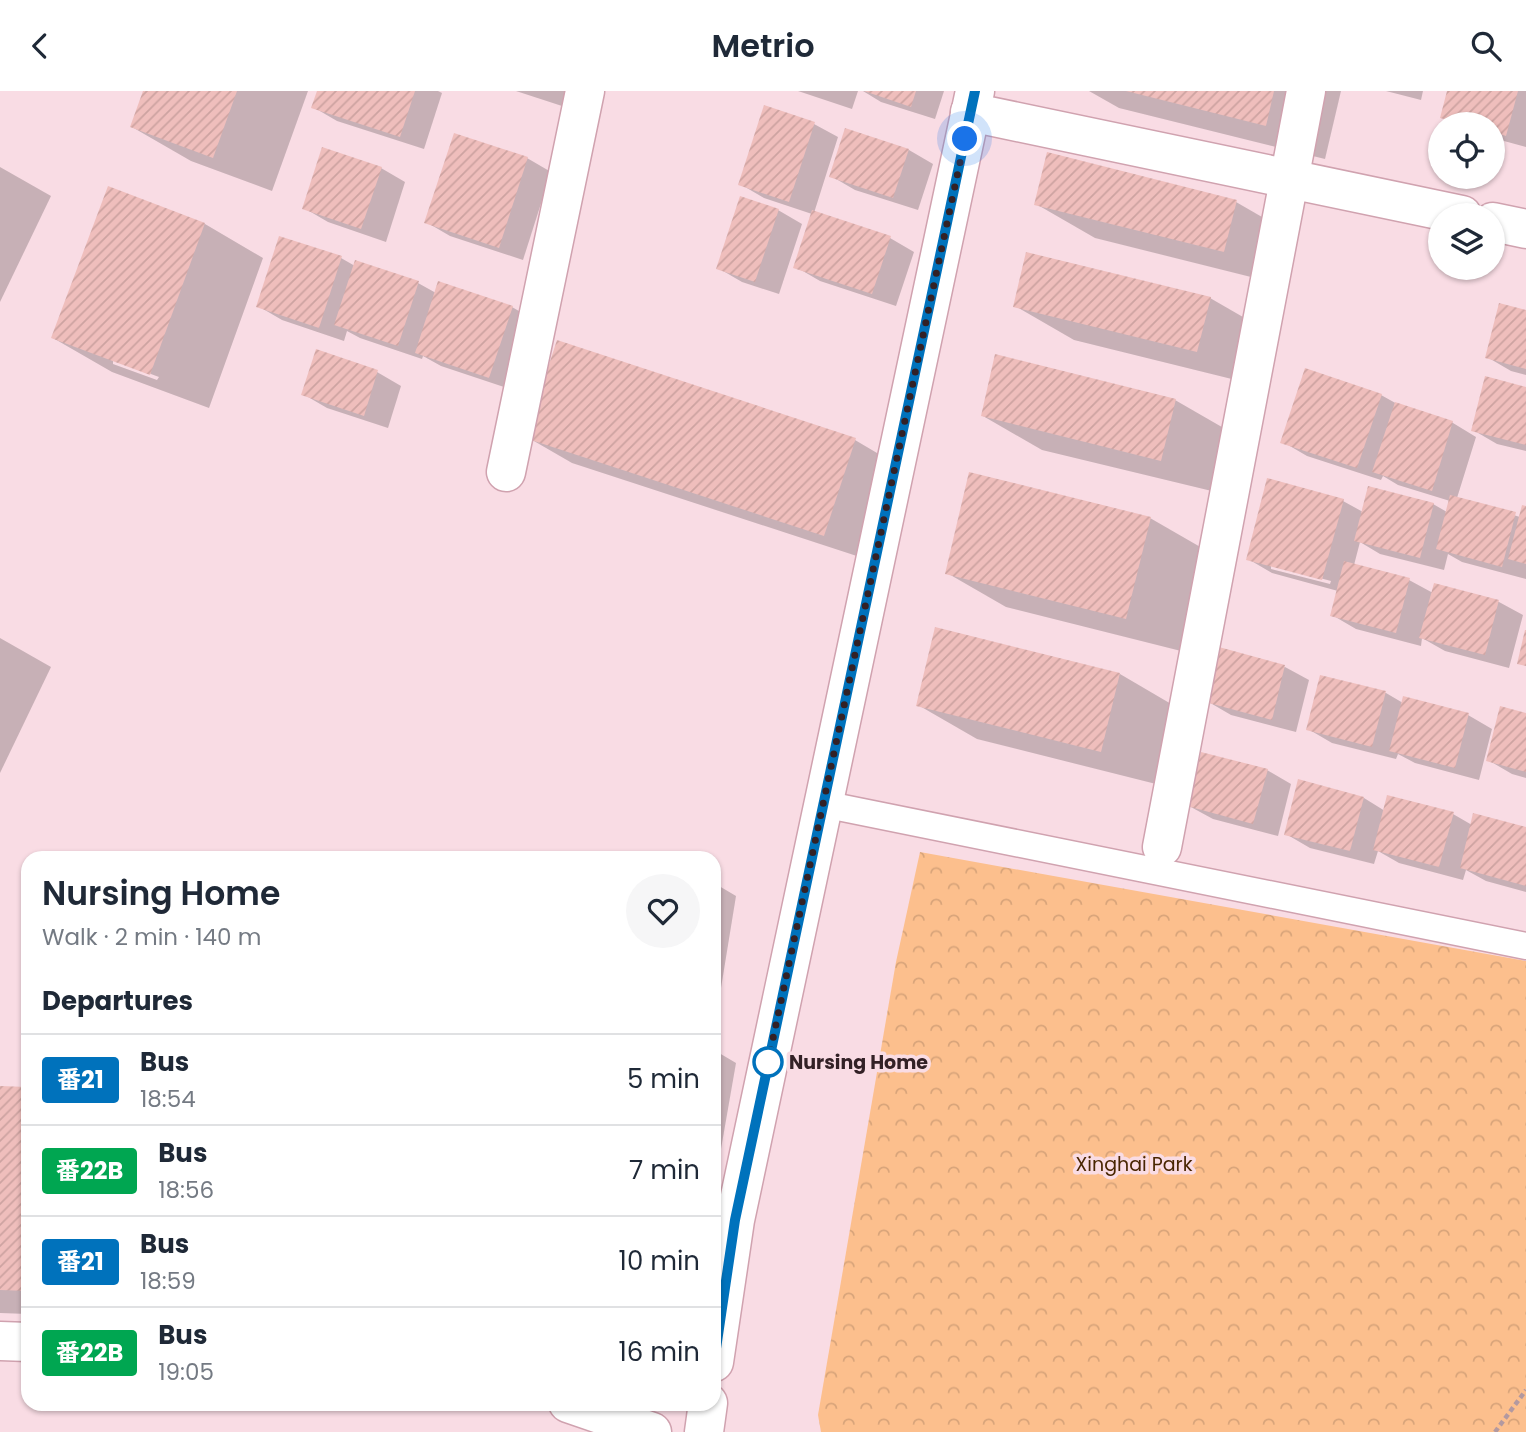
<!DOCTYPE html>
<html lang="en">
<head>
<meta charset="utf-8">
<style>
	:root { --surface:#fff; --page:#f6f6f7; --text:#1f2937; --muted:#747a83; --line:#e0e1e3 }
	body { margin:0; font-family:Poppins,"Noto Sans SC",sans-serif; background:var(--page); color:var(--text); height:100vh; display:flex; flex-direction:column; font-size:26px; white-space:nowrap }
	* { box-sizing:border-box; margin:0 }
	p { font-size:23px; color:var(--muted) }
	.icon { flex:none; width:38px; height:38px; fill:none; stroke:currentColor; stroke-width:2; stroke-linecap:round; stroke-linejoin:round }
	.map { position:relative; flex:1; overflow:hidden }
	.drawer { position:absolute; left:21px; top:760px; width:700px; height:560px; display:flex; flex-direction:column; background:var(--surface); border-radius:21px; box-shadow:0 2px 5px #0004 }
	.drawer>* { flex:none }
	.badge { padding:0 14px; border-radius:5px; font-size:24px; line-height:46px }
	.tools { position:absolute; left:1428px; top:21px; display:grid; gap:14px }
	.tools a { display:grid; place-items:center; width:77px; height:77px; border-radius:50%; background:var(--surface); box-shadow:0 2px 5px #0004; font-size:35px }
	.you { position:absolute; width:35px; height:35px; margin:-18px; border:5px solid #fff; border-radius:50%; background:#1a73e8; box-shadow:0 0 0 10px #1a73e833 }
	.map>.badge { position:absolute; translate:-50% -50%; box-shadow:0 0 0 4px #fff }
	h2 { padding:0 21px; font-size:26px; line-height:63px }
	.round { display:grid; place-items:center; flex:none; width:74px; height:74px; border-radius:37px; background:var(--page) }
	.head { display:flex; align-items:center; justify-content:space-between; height:119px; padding:0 21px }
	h1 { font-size:33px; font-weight:600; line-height:52px }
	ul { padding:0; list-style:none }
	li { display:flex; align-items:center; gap:21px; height:91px; padding:0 21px; border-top:2px solid var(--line) }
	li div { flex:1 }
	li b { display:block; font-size:26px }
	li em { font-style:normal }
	li .badge { min-width:77px; font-weight:700; text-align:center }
	header { display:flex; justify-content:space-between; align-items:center; height:91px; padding:0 21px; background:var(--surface); font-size:32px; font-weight:600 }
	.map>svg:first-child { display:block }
	.park { fill:url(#park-crowns) }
	.shadow { fill:#0003; fill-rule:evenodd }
	.building { fill:url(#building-hatch) }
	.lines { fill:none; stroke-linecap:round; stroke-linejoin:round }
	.service-casing { stroke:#d0a2af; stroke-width:29 }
	.minor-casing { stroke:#d0a2af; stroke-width:41 }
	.tertiary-casing { stroke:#d0a2af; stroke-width:41 }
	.path { stroke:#b399a0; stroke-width:4.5; stroke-dasharray:5 3.5; stroke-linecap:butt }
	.service { stroke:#fff; stroke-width:26 }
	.minor { stroke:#fff; stroke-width:38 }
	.tertiary { stroke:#fff; stroke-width:38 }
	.line-casing { stroke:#fff; stroke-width:16 }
	.line { stroke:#0072bc; stroke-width:10 }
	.walk { stroke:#332126; stroke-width:7; stroke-dasharray:0 12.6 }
	.stop-dot { fill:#fff; stroke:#0072bc; stroke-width:3.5 }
	.labels { text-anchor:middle; stroke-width:7; stroke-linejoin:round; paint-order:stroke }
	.stop-label { font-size:19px; font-weight:bold; fill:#332126; stroke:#f9dce4; text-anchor:start }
	.park-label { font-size:19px; fill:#482501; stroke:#f9dce4 }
</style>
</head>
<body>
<header><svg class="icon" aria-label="back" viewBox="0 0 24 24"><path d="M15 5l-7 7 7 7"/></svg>Metrio<svg class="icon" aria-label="search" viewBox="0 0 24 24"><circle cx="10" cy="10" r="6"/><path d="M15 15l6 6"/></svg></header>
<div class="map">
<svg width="1526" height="1341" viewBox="0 0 1526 1341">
	<defs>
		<pattern id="park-crowns" width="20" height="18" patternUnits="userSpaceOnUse" patternTransform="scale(1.75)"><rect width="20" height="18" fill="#fcbf8d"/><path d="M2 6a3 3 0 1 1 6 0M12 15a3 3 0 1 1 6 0" fill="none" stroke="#d8a47a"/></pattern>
		<pattern id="building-hatch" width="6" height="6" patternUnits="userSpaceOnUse" patternTransform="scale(1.75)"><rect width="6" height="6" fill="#efbebc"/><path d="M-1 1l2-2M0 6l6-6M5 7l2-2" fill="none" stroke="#cda3a1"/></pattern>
	</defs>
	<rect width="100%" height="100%" fill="#f9dce4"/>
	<polygon class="park" points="920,761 1526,870 1526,1341 821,1341 818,1324 896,871"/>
	<g class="shadow">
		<polygon points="145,0 308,0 272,100 191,70 132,36"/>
		<polygon points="318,0 438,0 442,2 424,58 337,30 313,16"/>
		<polygon points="516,0 567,0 562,15"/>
		<polygon points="798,0 858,0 852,18"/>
		<polygon points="863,0 944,0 935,28 881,11"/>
		<polygon points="1089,0 1341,0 1325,68 1119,17"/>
		<polygon points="1386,0 1423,0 1421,9"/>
		<polygon points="1449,0 1526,0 1526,56 1493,47 1493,33 1454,33 1442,26"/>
		<polygon points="814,33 838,46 814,122 890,147 914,161 896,215 820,190 796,176 812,123 764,107 740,93"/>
		<polygon points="846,39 909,59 933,73 918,119 855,99 831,85"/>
		<polygon points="527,67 551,81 523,169 450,145 426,131"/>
		<polygon points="0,76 51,105 0,211"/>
		<polygon points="381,77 405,91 386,151 328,131 304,117"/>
		<path d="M109,97L205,133L263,167L209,317L112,281L53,247ZM113,269L159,286L157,289L113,273Z"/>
		<polygon points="1236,111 1295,145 1283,194 1095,147 1036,113"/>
		<polygon points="778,119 802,133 779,203 742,191 718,177"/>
		<polygon points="341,167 355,175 418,192 436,202 512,216 536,230 513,299 441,275 423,265 422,268 360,247 347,240 344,250 282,229 258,215"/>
		<polygon points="1210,207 1269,241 1256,294 1074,249 1015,215"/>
		<polygon points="1526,221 1526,284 1511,280 1487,266"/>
		<polygon points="377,281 401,295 388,337 327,317 303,303"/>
		<polygon points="1526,298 1526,360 1497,353 1473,339"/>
		<path d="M1381,304L1399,314L1453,332L1476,346L1457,407L1520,426L1526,416V488L1462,471L1448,463L1444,479L1380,463L1360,451L1354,474L1409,489L1433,502L1435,494L1499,511L1523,524L1509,577L1445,560L1422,547L1421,555L1356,538L1332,524L1338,500L1272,482L1248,468L1343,410L1363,421L1433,413L1447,421L1450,410L1398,394L1383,385L1381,389L1307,365L1283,351ZM1271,474L1331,490L1330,493L1271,478Z"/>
		<polygon points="1175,309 1234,343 1220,402 1042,359 983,325"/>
		<polygon points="527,346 855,349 899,375 869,469 572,372"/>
		<polygon points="1150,427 1209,461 1185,561 1006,516 947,482"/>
		<polygon points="0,547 51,576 0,682"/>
		<polygon points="1285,576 1309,589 1296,641 1231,624 1207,610"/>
		<polygon points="1120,583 1178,617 1160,694 977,648 918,614"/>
		<polygon points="1321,586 1386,602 1403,612 1468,624 1492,638 1479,689 1415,672 1398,663 1396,668 1332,652 1308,638"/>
		<polygon points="1526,624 1526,687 1512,683 1488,669"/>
		<polygon points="1267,679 1291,693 1278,745 1213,728 1189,715"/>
		<polygon points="1299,691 1364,707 1385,720 1453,723 1472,734 1526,738 1526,801 1486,790 1466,779 1463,789 1399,772 1378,760 1374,773 1310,757 1286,743"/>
		<polygon points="573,764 591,766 573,766"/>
		<polygon points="714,792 736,805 714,940"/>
		<polygon points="714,959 736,972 714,1098"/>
		<polygon points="0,997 28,998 28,1223 0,1222"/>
	</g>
	<g class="building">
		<polygon points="143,0 237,0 213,67 130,36"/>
		<polygon points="317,0 415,0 400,46 311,17"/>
		<polygon points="864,0 916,0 911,16"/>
		<polygon points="1126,0 1274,0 1266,35"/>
		<polygon points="1447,0 1518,0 1506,45 1493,41 1493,33 1463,33 1440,27"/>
		<polygon points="764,14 815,31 789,111 738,94"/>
		<polygon points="845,37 909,58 893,107 829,86"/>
		<polygon points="454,42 528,66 499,157 424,132"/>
		<polygon points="322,56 382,76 361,138 302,118"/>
		<polygon points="1047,61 1237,109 1224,161 1034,114"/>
		<polygon points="108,95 205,132 150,284 51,247"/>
		<polygon points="740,105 779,118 755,191 716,178"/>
		<polygon points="812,119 891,145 872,203 793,177"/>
		<polygon points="279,145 342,165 319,237 256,216"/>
		<polygon points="1026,161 1211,206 1197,261 1013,216"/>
		<polygon points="355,169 419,190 398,255 334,234"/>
		<polygon points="438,190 513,215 489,287 415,262"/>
		<polygon points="1499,212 1526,219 1526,278 1485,267"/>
		<polygon points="557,249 856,347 824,445 525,347"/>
		<polygon points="316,258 378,279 364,325 301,304"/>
		<polygon points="995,263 1176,308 1161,370 981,325"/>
		<polygon points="1305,277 1382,303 1357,377 1280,352"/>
		<polygon points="1485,285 1526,296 1526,354 1471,340"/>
		<polygon points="1395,311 1453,330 1432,400 1372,381"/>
		<polygon points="969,381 1151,426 1126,528 945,483"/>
		<polygon points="1267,387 1344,408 1322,489 1246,469"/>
		<polygon points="1368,395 1434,412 1420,467 1354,450"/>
		<polygon points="1450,404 1516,421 1502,476 1436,458"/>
		<polygon points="1522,414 1526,415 1526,473 1508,468"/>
		<polygon points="1344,470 1410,487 1396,542 1330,525"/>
		<polygon points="1434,492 1499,509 1485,564 1419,547"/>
		<polygon points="935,536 1120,582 1101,661 916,615"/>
		<polygon points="1525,539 1526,539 1526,575 1517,573"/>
		<polygon points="1219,556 1285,574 1272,629 1205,611"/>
		<polygon points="1320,584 1386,600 1372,656 1306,639"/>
		<polygon points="1403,605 1469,622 1455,677 1389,660"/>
		<polygon points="1500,615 1526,622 1526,681 1486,670"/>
		<polygon points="1201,661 1268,678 1253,733 1187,715"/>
		<polygon points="1298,688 1364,706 1350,760 1284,744"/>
		<polygon points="1387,704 1454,721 1439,776 1373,759"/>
		<polygon points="1473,722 1526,736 1526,795 1460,777"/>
		<polygon points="0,995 28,996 28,1200 0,1199"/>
	</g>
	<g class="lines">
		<defs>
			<polyline id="service" points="823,713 1526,855"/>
			<g id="minor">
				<polyline points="970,21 1462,124"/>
				<polyline points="1493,131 1526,138"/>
				<polyline points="506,381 585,0"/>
				<polyline points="1162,756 1306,0"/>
			</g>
			<g id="tertiary">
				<polyline points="0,1250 28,1251"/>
				<polyline points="714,1271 735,1129 975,0"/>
				<polyline points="568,1312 652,1341"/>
				<polyline points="704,1341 708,1312"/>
			</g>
		</defs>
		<use href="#service" class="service-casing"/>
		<use href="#minor" class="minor-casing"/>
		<use href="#tertiary" class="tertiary-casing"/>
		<polyline class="path" points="1495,1341 1526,1299"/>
		<use href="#service" class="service"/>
		<use href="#minor" class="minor"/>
		<use href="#tertiary" class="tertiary"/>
	</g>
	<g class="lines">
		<defs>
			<polyline id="line" points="714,1271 735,1129 975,0"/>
		</defs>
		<use href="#line" class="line-casing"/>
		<use href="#line" class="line"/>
		<polyline class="walk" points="768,971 965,48"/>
	</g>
	<circle class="stop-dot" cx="768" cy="971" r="14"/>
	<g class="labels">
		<g class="stop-label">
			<text x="789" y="978">Nursing Home</text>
		</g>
		<g class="park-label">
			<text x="1134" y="1080">Xinghai Park</text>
		</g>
	</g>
</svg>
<div class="tools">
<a><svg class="icon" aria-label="locate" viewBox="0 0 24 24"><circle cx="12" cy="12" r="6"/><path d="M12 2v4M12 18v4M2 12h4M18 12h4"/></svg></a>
<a><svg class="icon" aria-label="layers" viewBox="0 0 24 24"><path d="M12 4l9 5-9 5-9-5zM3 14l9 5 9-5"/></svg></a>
</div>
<div class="you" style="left:965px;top:48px"></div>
<section class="drawer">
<div class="head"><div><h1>Nursing Home</h1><p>Walk · 2 min · 140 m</p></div><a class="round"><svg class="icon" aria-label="heart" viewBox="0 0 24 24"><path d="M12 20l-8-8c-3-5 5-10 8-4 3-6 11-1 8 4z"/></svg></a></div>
<h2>Departures</h2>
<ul>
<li><span class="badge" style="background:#0072bc;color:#fff">番21</span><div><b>Bus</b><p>18:54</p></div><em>5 min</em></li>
<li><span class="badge" style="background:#00a651;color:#fff">番22B</span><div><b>Bus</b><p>18:56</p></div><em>7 min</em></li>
<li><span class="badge" style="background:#0072bc;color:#fff">番21</span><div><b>Bus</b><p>18:59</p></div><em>10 min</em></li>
<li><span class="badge" style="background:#00a651;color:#fff">番22B</span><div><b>Bus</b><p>19:05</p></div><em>16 min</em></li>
</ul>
</section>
</div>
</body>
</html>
